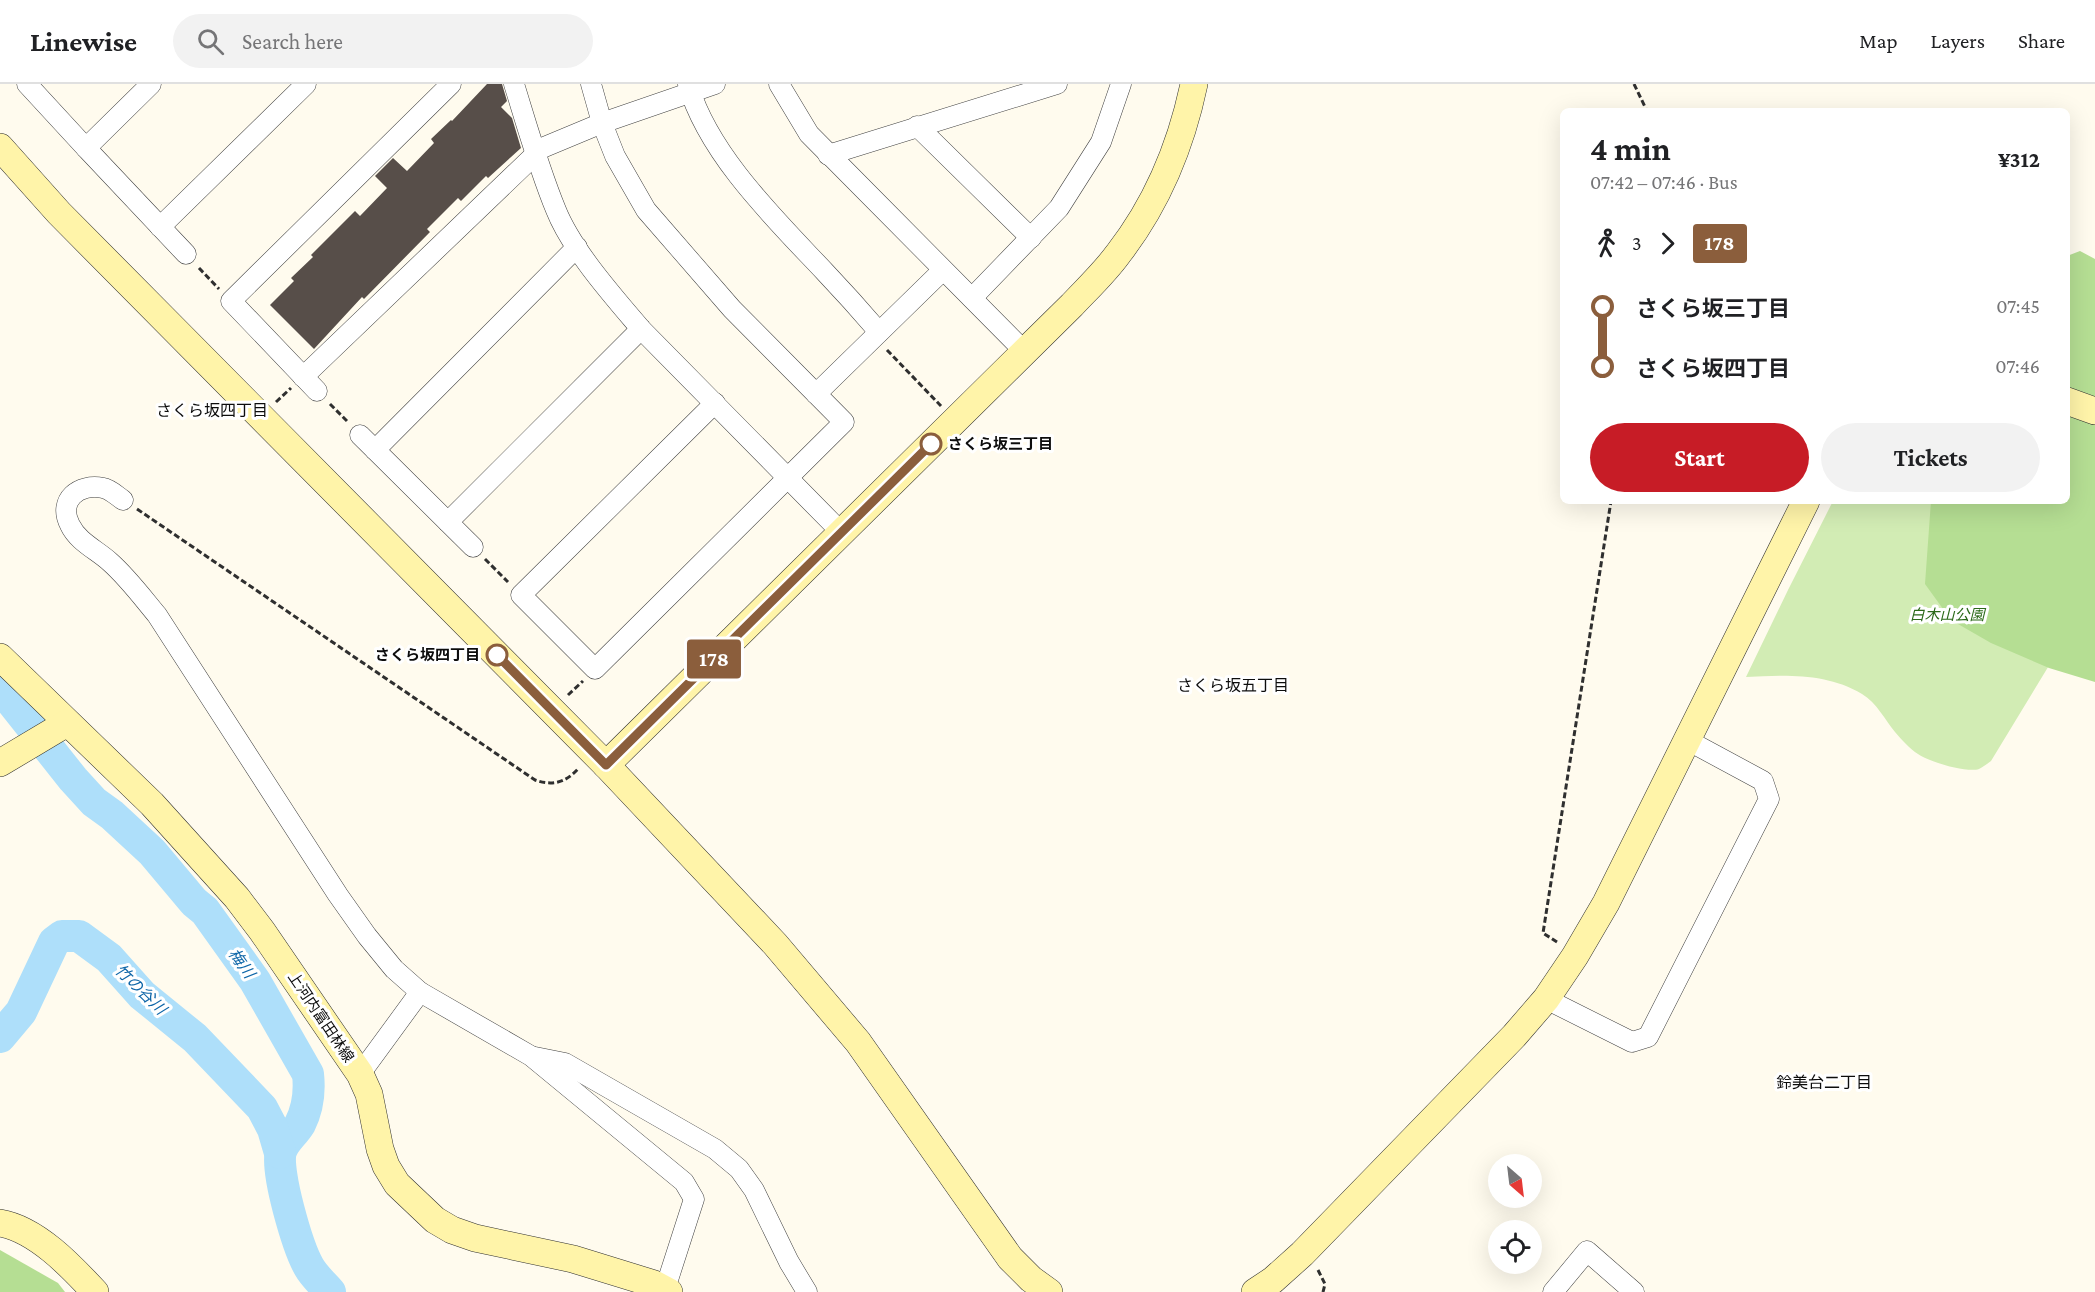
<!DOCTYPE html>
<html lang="en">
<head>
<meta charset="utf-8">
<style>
	:root { --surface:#fff; --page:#f2f2f2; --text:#202124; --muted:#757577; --line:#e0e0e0; --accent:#c71c26 }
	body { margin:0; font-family:"Crimson Pro","Noto Sans JP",serif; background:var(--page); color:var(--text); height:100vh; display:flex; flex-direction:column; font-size:22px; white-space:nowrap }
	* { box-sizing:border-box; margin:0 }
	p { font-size:20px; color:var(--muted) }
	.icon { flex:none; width:33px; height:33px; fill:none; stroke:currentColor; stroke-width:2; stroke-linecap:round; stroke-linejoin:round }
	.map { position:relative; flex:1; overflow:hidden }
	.sheet { position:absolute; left:1560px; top:24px; width:510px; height:396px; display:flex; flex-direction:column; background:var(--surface); border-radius:9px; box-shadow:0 6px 24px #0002 }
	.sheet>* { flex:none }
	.badge { padding:0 12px; border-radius:4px; font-size:21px; line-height:39px }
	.needle { width:39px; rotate:152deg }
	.tools { position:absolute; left:1488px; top:1070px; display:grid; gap:12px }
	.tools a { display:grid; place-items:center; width:54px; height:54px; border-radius:50%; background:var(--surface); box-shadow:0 6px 24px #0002; font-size:30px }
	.map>.badge { position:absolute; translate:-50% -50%; box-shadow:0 0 0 3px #fff }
	.legs { display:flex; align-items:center; gap:9px; height:66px; padding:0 30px; font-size:20px }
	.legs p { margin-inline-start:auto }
	.head { display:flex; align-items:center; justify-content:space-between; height:102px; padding:0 30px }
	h1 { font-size:33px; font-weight:700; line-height:45px }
	.action { display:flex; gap:12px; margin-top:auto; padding:12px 30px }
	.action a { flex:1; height:69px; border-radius:36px; background:var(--accent); color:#fff; font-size:24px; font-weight:700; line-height:69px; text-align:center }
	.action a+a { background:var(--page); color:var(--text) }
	ul { padding:0 30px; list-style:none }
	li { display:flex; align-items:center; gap:21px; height:60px; font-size:22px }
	li i { display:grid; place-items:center; width:9px; height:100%; margin:0 8px; background:currentColor }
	li i::after { content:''; width:15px; height:15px; margin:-8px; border:4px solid; border-radius:50%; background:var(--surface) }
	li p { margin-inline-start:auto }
	li:first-child i { background:linear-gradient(#0000 50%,currentColor 0) }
	li:last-child i { background:linear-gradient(currentColor 50%,#0000 0) }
	header { display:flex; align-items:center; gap:36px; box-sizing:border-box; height:84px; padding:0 30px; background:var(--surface); border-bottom:2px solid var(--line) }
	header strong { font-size:28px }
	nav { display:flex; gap:33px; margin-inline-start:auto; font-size:21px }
	.search { width:420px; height:54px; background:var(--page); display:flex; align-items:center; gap:15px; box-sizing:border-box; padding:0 21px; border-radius:33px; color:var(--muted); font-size:22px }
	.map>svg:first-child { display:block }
	.green { fill:#d2ecb4 }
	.forest { fill:#b5de93 }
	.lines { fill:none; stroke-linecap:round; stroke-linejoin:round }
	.river { stroke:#aedffa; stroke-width:32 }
	.building { fill:#574e49 }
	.street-casing { stroke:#404040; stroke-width:21 }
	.secondary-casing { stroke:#2f2f2f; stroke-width:28 }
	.path { stroke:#2f2f2f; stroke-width:3; stroke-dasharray:6 3; stroke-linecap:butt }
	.street { stroke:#fff; stroke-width:20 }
	.secondary { stroke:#fff4a9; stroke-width:27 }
	.line-1-casing { stroke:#fff; stroke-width:14 }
	.line-1 { stroke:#8b5e3c; stroke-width:9 }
	.stop-1-dot { fill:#fff; stroke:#8b5e3c; stroke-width:3 }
	.labels { text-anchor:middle; stroke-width:6; stroke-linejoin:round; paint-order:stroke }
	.stop-label { font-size:15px; font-weight:bold; fill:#0d0d0d; stroke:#fff; text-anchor:start }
	.park-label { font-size:15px; font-style:italic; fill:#2b6a19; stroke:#fff }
	.street-label { font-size:15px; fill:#0d0d0d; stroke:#fff }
	.neighbourhood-label { font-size:16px; fill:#0d0d0d; stroke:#fff }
	.water-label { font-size:16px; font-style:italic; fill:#0e66a8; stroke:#fff }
</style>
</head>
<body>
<header>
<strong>Linewise</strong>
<div class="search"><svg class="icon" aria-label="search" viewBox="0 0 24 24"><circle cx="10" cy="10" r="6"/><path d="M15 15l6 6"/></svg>Search here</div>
<nav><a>Map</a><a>Layers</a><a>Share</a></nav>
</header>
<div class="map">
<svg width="2095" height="1208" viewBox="0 0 2095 1208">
	<rect width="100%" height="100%" fill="#fffbee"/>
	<path class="green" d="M2095,350L2059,565L1991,677C1987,680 1983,683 1979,685C1967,689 1929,678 1918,670C1910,665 1901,655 1895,648C1885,636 1877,619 1862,610C1827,589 1786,591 1746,593L1788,506L1833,417H2067Z"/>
	<g class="forest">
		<polygon points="2080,167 2095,175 2095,598 2049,584 1991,559 1951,536 1925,500 1931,417 2067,417 2067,172"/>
		<polygon points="0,1166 58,1199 65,1208 0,1208"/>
	</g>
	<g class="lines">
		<g class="river">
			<path d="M0,603L73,695L94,718L112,731L152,768L194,818L205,827L255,897L308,990C310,1008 308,1024 300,1040C294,1050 285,1056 281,1067C275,1087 298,1164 309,1183C314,1192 323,1200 330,1208"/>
			<polyline points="0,953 21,928 54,858 62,852 79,852 109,874 142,911 195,954 262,1024 273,1045 280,1069"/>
		</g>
	</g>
	<polygon class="building" points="487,0 502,0 507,17 501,23 512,34 521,64 488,94 486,92 461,117 458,114 427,145 430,148 364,215 362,213 314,265 270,221 294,197 291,194 313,173 311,171 355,127 360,132 387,104 375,92 393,74 407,87 434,59 431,55 451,36 452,37"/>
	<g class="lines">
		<defs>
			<g id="street">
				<polyline points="27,0 86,64"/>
				<polyline points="151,0 86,64 186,170"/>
				<path d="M514,0C527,42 539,85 556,126C572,166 613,212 641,245L842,449"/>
				<polyline points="591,0 602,39 615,72 646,126 732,225 844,338 595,585 521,511 715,319"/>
				<path d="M688,0C708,70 775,135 824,187C843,207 861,227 879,248"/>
				<polyline points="779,0 809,50 1024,267"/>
				<polyline points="917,42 1031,154"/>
				<polyline points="828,71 1057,0"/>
				<polyline points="160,143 306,0"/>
				<polyline points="972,214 1059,124 1101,58 1121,0"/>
				<polyline points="303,293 542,64 602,39 715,0"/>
				<polyline points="317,307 231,217 451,0"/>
				<polyline points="816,310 943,186"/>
				<polyline points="360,351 473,463"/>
				<polyline points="375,366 577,163"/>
				<path d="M123,416C117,412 110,405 103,404C79,399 57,416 70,441C78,458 97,466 110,478C128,494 142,513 157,531L338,811L367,852L394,885L420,908L531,972L684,1098L694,1115L665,1205"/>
				<polyline points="448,438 641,245"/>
				<polyline points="1546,915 1632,958 1648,953 1769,715 1763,697 1687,656"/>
				<polyline points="535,973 565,979 715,1065 739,1085 754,1106 789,1178 807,1208"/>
				<polyline points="360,990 420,908"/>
				<polyline points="1553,1208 1587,1167 1634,1208"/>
			</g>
			<g id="secondary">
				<polyline points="0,63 59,129 606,681 775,860 858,958 1010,1174 1031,1195 1049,1208"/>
				<polyline points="2067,317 2095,327"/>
				<polyline points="0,573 152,720 237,814 262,847 360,990 369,1010 380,1065 386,1082 397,1100 435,1136 452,1146 475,1154 573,1175 654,1200 669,1208"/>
				<polyline points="0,679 67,639"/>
				<path d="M606,681L1072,221C1087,205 1105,188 1118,170C1157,120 1181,62 1194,0"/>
				<path d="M0,1139C36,1145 71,1182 95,1208"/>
				<polyline points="1255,1208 1273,1196 1302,1170 1514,952 1546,915 1575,872 1606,819 1806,417"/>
			</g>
		</defs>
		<use href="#street" class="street-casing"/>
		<use href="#secondary" class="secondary-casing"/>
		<g class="path">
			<polyline points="1634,0 1647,27"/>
			<polyline points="199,184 219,205"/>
			<polyline points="887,266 941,322"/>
			<polyline points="276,318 291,304"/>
			<polyline points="330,320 349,339"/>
			<path d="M137,425L535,696C552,702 565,699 578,685"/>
			<polyline points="485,475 508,498"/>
			<polyline points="568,611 583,597"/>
			<polyline points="1557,858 1543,849 1611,417"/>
			<polyline points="1318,1186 1325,1200 1323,1208"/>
		</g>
		<use href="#street" class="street"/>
		<use href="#secondary" class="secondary"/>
	</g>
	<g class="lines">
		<defs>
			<polyline id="line-1" points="497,571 606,681 931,360"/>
		</defs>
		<use href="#line-1" class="line-1-casing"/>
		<use href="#line-1" class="line-1"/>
	</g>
	<g class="stop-1-dot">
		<circle cx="931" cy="360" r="10"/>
		<circle cx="497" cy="571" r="10"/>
	</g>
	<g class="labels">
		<g class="stop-label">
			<text x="948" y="365">さくら坂三丁目</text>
			<text x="480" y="576" text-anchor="end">さくら坂四丁目</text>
		</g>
		<g class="park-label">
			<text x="1947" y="536">白木山公園</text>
		</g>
		<g class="street-label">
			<text transform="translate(321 933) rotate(56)" y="5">上河内富田林線</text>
		</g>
		<g class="neighbourhood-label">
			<text x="212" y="332">さくら坂四丁目</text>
			<text x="1233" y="607">さくら坂五丁目</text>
			<text x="1824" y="1004">鈴美台二丁目</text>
		</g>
		<g class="water-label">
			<text transform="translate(242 879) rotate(54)" y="6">梅川</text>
			<text transform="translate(141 905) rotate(44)" y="6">竹の谷川</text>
		</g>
	</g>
</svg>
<div class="tools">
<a><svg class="needle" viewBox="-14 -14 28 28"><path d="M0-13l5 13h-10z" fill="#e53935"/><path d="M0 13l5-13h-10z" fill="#757577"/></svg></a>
<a><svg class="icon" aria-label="locate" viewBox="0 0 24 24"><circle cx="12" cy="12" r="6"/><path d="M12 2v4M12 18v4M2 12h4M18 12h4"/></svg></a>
</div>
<b class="badge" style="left:714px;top:575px;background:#8b5e3c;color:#fff">178</b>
<section class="sheet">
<div class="head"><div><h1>4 min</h1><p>07:42 – 07:46 · Bus</p></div><b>¥312</b></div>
<div class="legs"><svg class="icon" aria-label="walk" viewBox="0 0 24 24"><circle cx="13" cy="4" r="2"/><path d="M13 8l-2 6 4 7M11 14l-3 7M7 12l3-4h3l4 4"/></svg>3<svg class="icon" aria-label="forward" viewBox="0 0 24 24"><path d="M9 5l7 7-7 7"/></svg><b class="badge" style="background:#8b5e3c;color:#fff">178</b></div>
<ul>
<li><i style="color:#8b5e3c"></i><b>さくら坂三丁目</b><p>07:45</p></li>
<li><i style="color:#8b5e3c"></i><b>さくら坂四丁目</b><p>07:46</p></li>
</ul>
<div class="action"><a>Start</a><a>Tickets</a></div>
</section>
</div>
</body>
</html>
